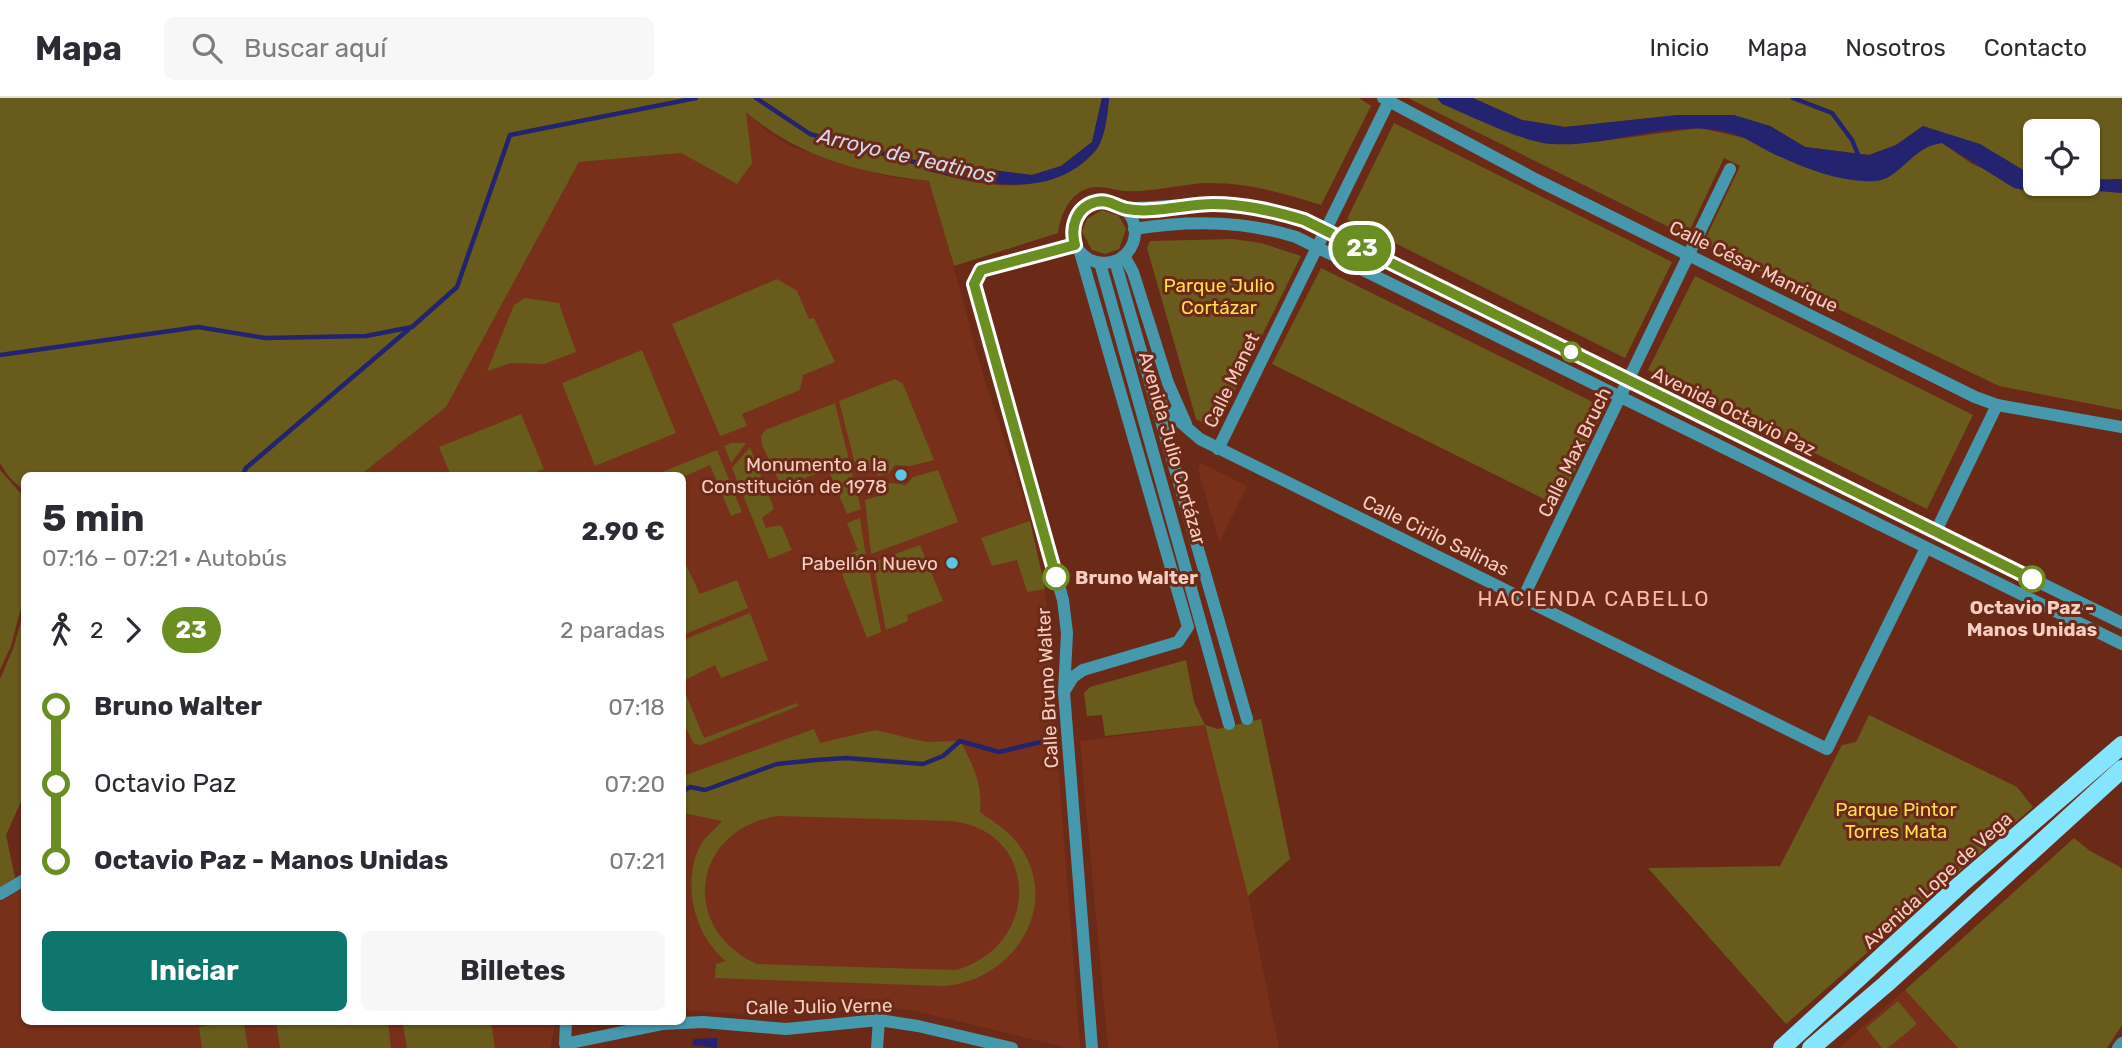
<!DOCTYPE html>
<html lang="es">
<head>
<meta charset="utf-8">
<style>
	:root { --surface:#fff; --page:#f7f7f7; --text:#2b2b33; --muted:#7c7c81; --line:#e1e1e2; --accent:#0f766e }
	body { margin:0; font-family:Rubik,sans-serif; background:var(--page); color:var(--text); height:100vh; display:flex; flex-direction:column; font-size:26px; white-space:nowrap }
	* { box-sizing:border-box; margin:0 }
	p { font-size:23px; color:var(--muted) }
	.icon { flex:none; width:38px; height:38px; fill:none; stroke:currentColor; stroke-width:2; stroke-linecap:round; stroke-linejoin:round }
	.map { position:relative; flex:1; overflow:hidden }
	.panel { position:absolute; left:21px; top:374px; width:665px; height:553px; display:flex; flex-direction:column; background:var(--surface); border-radius:10px; box-shadow:0 2px 5px #0004 }
	.panel>* { flex:none }
	.badge { padding:0 14px; border-radius:23px; font-size:24px; line-height:46px }
	.tools { position:absolute; left:2023px; top:21px; display:grid; gap:14px }
	.tools a { display:grid; place-items:center; width:77px; height:77px; border-radius:10px; background:var(--surface); box-shadow:0 2px 5px #0004; font-size:35px }
	.map>.badge { position:absolute; translate:-50% -50%; box-shadow:0 0 0 4px #fff }
	.legs { display:flex; align-items:center; gap:10px; height:77px; padding:0 21px; font-size:23px }
	.legs p { margin-inline-start:auto }
	.headline { display:flex; align-items:center; justify-content:space-between; height:119px; padding:0 21px }
	h1 { font-size:38px; font-weight:700; line-height:52px }
	.primary-button { display:flex; gap:14px; margin-top:auto; padding:14px 21px }
	.primary-button a { flex:1; height:80px; border-radius:10px; background:var(--accent); color:#fff; font-size:28px; font-weight:700; line-height:80px; text-align:center }
	.primary-button a+a { background:var(--page); color:var(--text) }
	ul { padding:0 21px; list-style:none }
	li { display:flex; align-items:center; gap:24px; height:77px; font-size:26px }
	li i { display:grid; place-items:center; width:10px; height:100%; margin:0 9px; background:currentColor }
	li i::after { content:''; width:18px; height:18px; margin:-9px; border:5px solid; border-radius:50%; background:var(--surface) }
	li p { margin-inline-start:auto }
	li:first-child i { background:linear-gradient(#0000 50%,currentColor 0) }
	li:last-child i { background:linear-gradient(currentColor 50%,#0000 0) }
	header { display:flex; align-items:center; gap:42px; box-sizing:border-box; height:98px; padding:0 35px; background:var(--surface); border-bottom:2px solid var(--line) }
	header strong { font-size:33px }
	nav { display:flex; gap:38px; margin-inline-start:auto; font-size:24px }
	.search { width:490px; height:63px; background:var(--page); display:flex; align-items:center; gap:18px; box-sizing:border-box; padding:0 24px; border-radius:10px; color:var(--muted); font-size:26px }
	.map>svg:first-child { display:block }
	.built { fill:#78301b }
	.green { fill:#685b1c; fill-rule:evenodd }
	.water { fill:#242370 }
	.lines { fill:none; stroke-linecap:round; stroke-linejoin:round }
	.stream { stroke:#242370; stroke-width:4.5 }
	.minor { stroke:#4698ad; stroke-width:12 }
	.major { stroke:#86e5fe; stroke-width:18 }
	.line-1-casing { stroke:#fff; stroke-width:16 }
	.line-1 { stroke:#6b8e23; stroke-width:10 }
	.stop-1-dot { fill:#fff; stroke:#6b8e23; stroke-width:3.5 }
	.poi-dot { fill:#59c8e4; stroke:#6b2a18; stroke-width:2.5 }
	.labels { text-anchor:middle; stroke-width:6; stroke-linejoin:round; paint-order:stroke }
	.street-label { font-size:19px; fill:#f5cdc1; stroke:#6b2a18 }
	.park-label { font-size:19px; fill:#fedf4f; stroke:#6b2a18 }
	.poi-label { font-size:19px; fill:#f5cdc1; stroke:#6b2a18; text-anchor:end }
	.stop-label { font-size:19px; font-weight:bold; fill:#f5cdc1; stroke:#6b2a18; text-anchor:start }
	.water-label { font-size:21px; font-style:italic; fill:#d2d7ee; stroke:#6b2a18 }
	.neighbourhood-label { font-size:21px; letter-spacing:2px; fill:#fbbba9; stroke:#6b2a18 }
</style>
</head>
<body>
<header>
<strong>Mapa</strong>
<div class="search"><svg class="icon" aria-label="search" viewBox="0 0 24 24"><circle cx="10" cy="10" r="6"/><path d="M15 15l6 6"/></svg>Buscar aquí</div>
<nav><a>Inicio</a><a>Mapa</a><a>Nosotros</a><a>Contacto</a></nav>
</header>
<div class="map">
<svg width="2122" height="950" viewBox="0 0 2122 950">
	<rect width="100%" height="100%" fill="#6b2a18"/>
	<g class="built">
		<polygon points="745,13 770,36 793,49 889,79 930,83 984,280 1028,415 1044,483 1080,950 1068,950 916,913 882,909 777,918 683,912 682,378 359,378 446,309 579,64 681,55 737,86"/>
		<polygon points="1201,365 1247,388 1219,444 1198,371"/>
		<polygon points="1205,627 1248,798 1279,950 1108,950 1080,643"/>
		<polygon points="24,790 24,924 556,924 550,950 0,950 0,804"/>
		<polygon points="1905,892 1958,950 1840,950 1859,932"/>
	</g>
	<g class="green">
		<path d="M0,0H1102L1092,44L1061,68L1032,77L930,65L928,72C981,90 1055,101 1096,52C1105,41 1108,14 1109,0H1359L1371,8L1321,107C1283,95 1246,84 1206,85C1183,86 1146,95 1126,93C1109,92 1097,84 1080,94C1066,103 1060,120 1058,135L954,168L929,83C863,76 797,59 746,14L752,65L737,86L681,55L579,64L446,309L359,378H24V393L9,379L0,365Z"/>
		<path d="M1408,0H1437L1443,6L1550,46L1594,44L1700,30L1895,74C1909,60 1921,47 1942,45L1972,66L2051,98L2089,92L2122,95V312L1999,288L1703,146L1740,68L1724,60L1687,138Z"/>
		<polygon points="1473,0 2122,0 2122,81 2088,82 2088,33 2035,33 2035,79 1923,28 1896,47 1869,57 1805,49 1770,28 1678,17 1565,29 1522,22"/>
		<polygon points="1394,25 1672,164 1625,260 1347,121"/>
		<polygon points="1102,112 1119,118 1126,131 1119,151 1105,156 1092,152 1082,134 1087,121"/>
		<polygon points="1233,141 1261,145 1301,158 1219,325 1209,328 1196,321 1147,150 1150,143"/>
		<polygon points="1321,170 1605,310 1558,408 1272,266"/>
		<polygon points="1695,178 1973,317 1927,411 1648,272"/>
		<polygon points="777,181 797,193 809,221 814,220 835,264 803,277 800,292 742,316 747,328 720,338 672,226"/>
		<polygon points="525,200 559,205 576,254 544,266 511,265 487,273 514,207"/>
		<polygon points="642,252 676,335 595,368 562,285"/>
		<polygon points="895,281 903,286 934,362 910,368 895,367 889,375 878,378 875,370 857,374 839,303"/>
		<polygon points="835,305 861,411 847,416 828,371 782,389 762,347 761,338 765,332"/>
		<polygon points="521,316 544,371 526,378 451,378 439,349"/>
		<polygon points="731,345 746,345 731,365 724,348"/>
		<polygon points="750,349 774,411 762,420 766,430 779,427 782,429 792,452 769,461 732,370"/>
		<polygon points="717,352 742,414 731,418 710,367 683,379 652,378"/>
		<polygon points="0,372 24,399 24,498 11,548 0,572"/>
		<polygon points="938,372 958,424 871,456 865,402 881,397 880,389 891,385 906,387 913,379"/>
		<polygon points="860,420 866,459 839,470 836,462 858,452 847,425"/>
		<polygon points="1030,423 1045,491 1027,494 1017,462 992,468 981,440"/>
		<polygon points="920,447 943,503 907,517 908,523 886,532 873,464"/>
		<polygon points="682,458 700,496 737,482 748,510 683,537"/>
		<polygon points="868,466 881,534 867,540 842,476"/>
		<polygon points="24,513 24,697 6,737 15,780 0,789 0,581 13,551"/>
		<polygon points="750,515 768,562 721,580 715,567 683,583 683,542"/>
		<polygon points="1186,562 1194,604 1205,627 1218,631 1261,621 1290,761 1248,798 1205,627 1105,638 1102,617 1087,618 1084,595 1090,589"/>
		<polygon points="682,587 704,640 797,605 798,608 701,647 694,646 683,624"/>
		<polygon points="1869,617 2017,689 2033,709 1786,926 1648,770 1780,768 1842,647 1856,644"/>
		<path d="M814,631L820,645L875,632L926,644L960,643C973,666 983,688 980,714C991,722 1004,730 1013,740C1067,801 1016,883 943,888L715,880L716,866L726,863C693,837 680,780 703,743C708,736 717,730 722,723L683,715V678ZM778,718L951,723C1040,732 1042,847 956,872L757,866C678,830 692,731 778,718Z"/>
		<polygon points="2074,740 2090,753 2122,770 2122,927 2107,950 1958,950 1905,892"/>
		<polygon points="1898,903 1917,926 1888,950 1882,950 1866,930"/>
		<polygon points="229,924 244,924 248,950 202,950 199,929"/>
		<polygon points="276,924 388,924 391,950 280,950"/>
		<polygon points="414,924 491,924 495,950 407,950 403,926"/>
	</g>
	<g class="water">
		<path d="M1102,0H1109C1108,14 1105,41 1096,52C1053,103 983,86 928,73L930,64L1032,77L1061,68L1092,44Z"/>
		<path d="M1437,0H1473L1522,22L1565,29L1678,17H1734L1770,28L1805,49L1869,57L1896,47L1923,28L1980,46L2035,79V86H2088V82L2122,81V95L2089,92L2051,98L2014,90L1942,45C1912,48 1900,82 1875,83C1841,85 1804,70 1774,56C1761,50 1749,41 1736,37C1676,17 1613,50 1552,46C1522,44 1471,18 1442,6Z"/>
		<polygon points="717,940 717,950 692,947 694,941"/>
	</g>
	<g class="lines">
		<g class="stream">
			<polyline points="756,0 810,36 932,69"/>
			<polyline points="1793,0 1832,15 1852,42 1859,59"/>
			<polyline points="0,257 198,229 265,240 366,238 412,229 457,189 510,37 696,0"/>
			<polyline points="242,378 246,370 409,231"/>
			<polyline points="682,694 690,689 705,692 777,666 816,662 846,660 923,666 943,658 960,643 999,654 1049,642"/>
		</g>
		<g class="minor">
			<polyline points="1383,0 1539,83 1975,299 1997,307 2122,329"/>
			<circle cx="1104" cy="134" r="31"/>
			<polyline points="1124,111 1213,105 1247,108 1304,123 2122,525"/>
			<path d="M1134,131C1189,122 1243,122 1296,139L2122,546"/>
			<polyline points="1075,147 981,172 974,186 1063,502 1067,535 1064,594 1092,950"/>
			<polyline points="1124,158 1133,174 1168,285 1186,326"/>
			<polyline points="1115,163 1247,621"/>
			<polyline points="1100,165 1229,626"/>
			<polyline points="1154,295 1164,310 1200,341 1827,651 1926,450"/>
			<polyline points="1218,351 1389,3"/>
			<polyline points="1936,433 1997,307"/>
			<polyline points="1522,502 1730,71"/>
			<polyline points="1065,592 1073,579 1083,572 1178,544 1188,529 1080,154"/>
			<polyline points="0,796 24,782"/>
			<polyline points="566,924 565,946 662,926 703,924 786,931 879,922 918,928 1012,950"/>
			<polyline points="877,950 879,922"/>
			<polyline points="2118,950 2122,945"/>
		</g>
		<g class="major">
			<polyline points="1782,950 1961,786 2122,647"/>
			<polyline points="1811,950 1886,886 2122,671"/>
		</g>
	</g>
	<g class="lines">
		<defs>
			<path id="line-1" d="M1056,479L974,186L981,172L1075,147C1070,129 1076,109 1096,104C1109,101 1116,109 1127,111C1154,116 1186,106 1213,106C1245,106 1274,113 1304,122L2032,481"/>
		</defs>
		<use href="#line-1" class="line-1-casing"/>
		<use href="#line-1" class="line-1"/>
	</g>
	<g class="stop-1-dot">
		<circle cx="1571" cy="254" r="9"/>
		<circle cx="1056" cy="479" r="12"/>
		<circle cx="2032" cy="481" r="12"/>
	</g>
	<g class="poi-dot">
		<circle cx="901" cy="377" r="7"/>
		<circle cx="952" cy="465" r="7"/>
	</g>
	<g class="labels">
		<g class="street-label">
			<text transform="translate(1754 168) rotate(26)" y="7">Calle César Manrique</text>
			<text transform="translate(1231 282) rotate(-64)" y="7">Calle Manet</text>
			<text transform="translate(1734 313) rotate(26)" y="7">Avenida Octavio Paz</text>
			<text transform="translate(1173 350) rotate(74)" y="7">Avenida Julio Cortázar</text>
			<text transform="translate(1574 354) rotate(-64)" y="7">Calle Max Bruch</text>
			<text transform="translate(1436 437) rotate(26)" y="7">Calle Cirilo Salinas</text>
			<text transform="translate(1047 590) rotate(-93)" y="7">Calle Bruno Walter</text>
			<text transform="translate(1937 782) rotate(-42)" y="7">Avenida Lope de Vega</text>
			<text transform="translate(819 908) rotate(-1)" y="7">Calle Julio Verne</text>
		</g>
		<g class="park-label">
			<text x="1219" y="194">Parque Julio<tspan x="1219" dy="22">Cortázar</tspan></text>
			<text x="1896" y="718">Parque Pintor<tspan x="1896" dy="22">Torres Mata</tspan></text>
		</g>
		<g class="poi-label">
			<text x="887" y="373">Monumento a la<tspan x="887" dy="22">Constitución de 1978</tspan></text>
			<text x="938" y="472">Pabellón Nuevo</text>
		</g>
		<g class="stop-label">
			<text x="1075" y="486">Bruno Walter</text>
			<text x="2032" y="516" text-anchor="middle">Octavio Paz -<tspan x="2032" dy="22">Manos Unidas</tspan></text>
		</g>
		<g class="water-label">
			<text transform="translate(907 58) rotate(13)" y="7">Arroyo de Teatinos</text>
		</g>
		<g class="neighbourhood-label">
			<text x="1594" y="508">HACIENDA CABELLO</text>
		</g>
	</g>
</svg>
<div class="tools">
<a><svg class="icon" aria-label="locate" viewBox="0 0 24 24"><circle cx="12" cy="12" r="6"/><path d="M12 2v4M12 18v4M2 12h4M18 12h4"/></svg></a>
</div>
<b class="badge" style="left:1362px;top:150px;background:#6b8e23;color:#fff">23</b>
<section class="panel">
<div class="headline"><div><h1>5 min</h1><p>07:16 – 07:21 · Autobús</p></div><b>2.90 €</b></div>
<div class="legs"><svg class="icon" aria-label="walk" viewBox="0 0 24 24"><circle cx="13" cy="4" r="2"/><path d="M13 8l-2 6 4 7M11 14l-3 7M7 12l3-4h3l4 4"/></svg>2<svg class="icon" aria-label="forward" viewBox="0 0 24 24"><path d="M9 5l7 7-7 7"/></svg><b class="badge" style="background:#6b8e23;color:#fff">23</b><p>2 paradas</p></div>
<ul>
<li><i style="color:#6b8e23"></i><b>Bruno Walter</b><p>07:18</p></li>
<li><i style="color:#6b8e23"></i><span>Octavio Paz</span><p>07:20</p></li>
<li><i style="color:#6b8e23"></i><b>Octavio Paz - Manos Unidas</b><p>07:21</p></li>
</ul>
<div class="primary-button"><a>Iniciar</a><a>Billetes</a></div>
</section>
</div>
</body>
</html>
